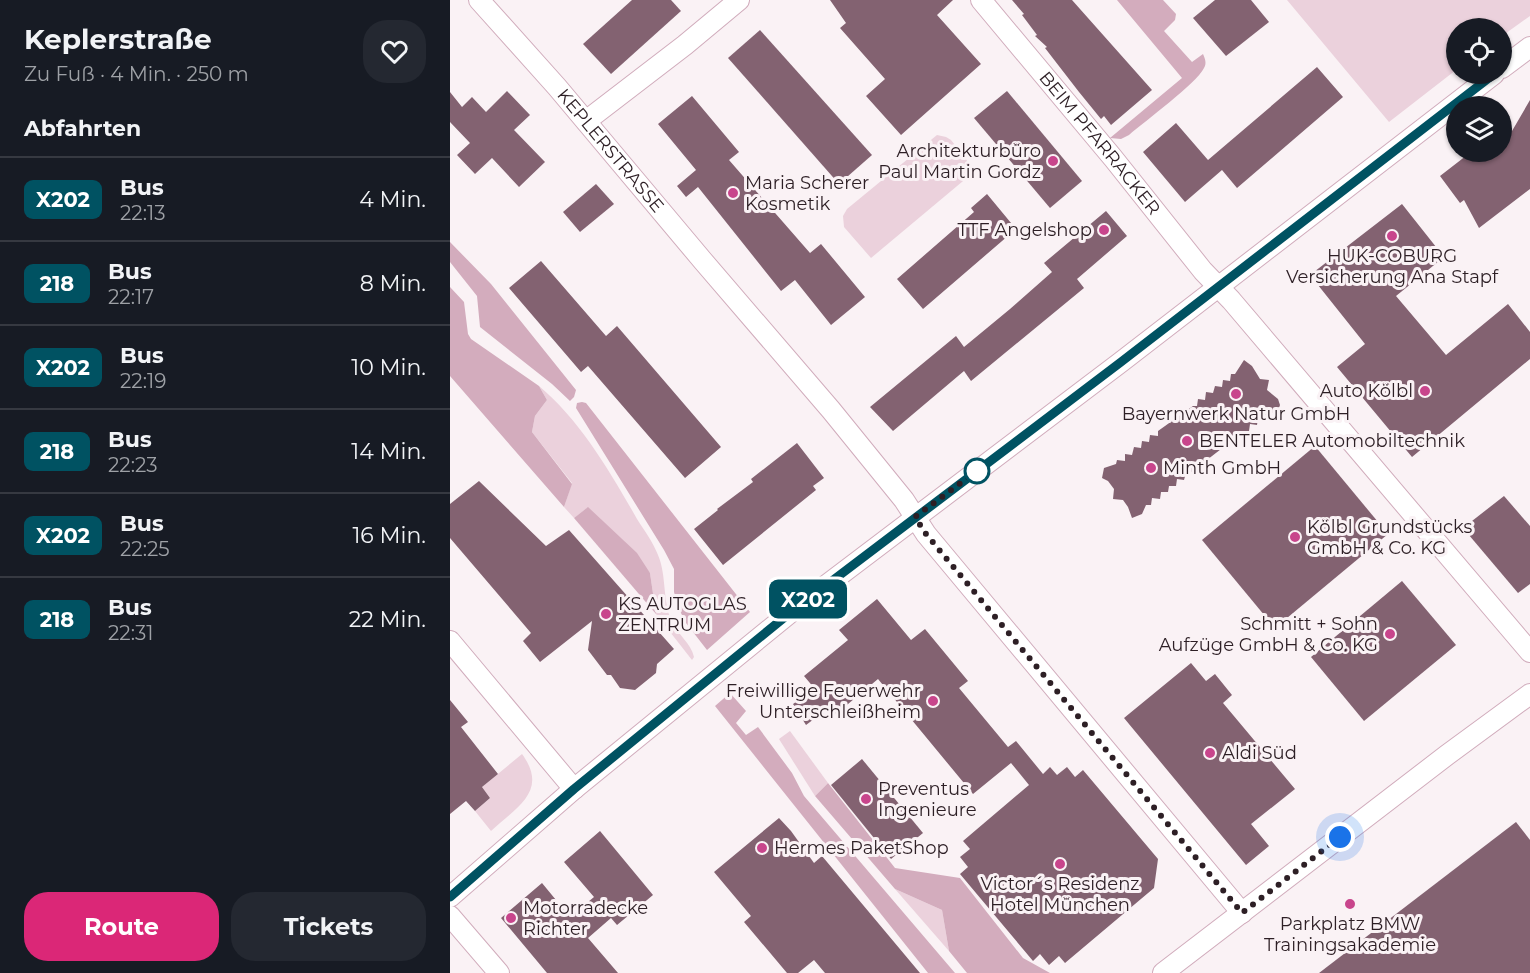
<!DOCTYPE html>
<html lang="de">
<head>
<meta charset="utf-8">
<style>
	:root { --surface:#171b24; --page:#242831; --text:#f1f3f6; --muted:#9ea1a6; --line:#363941; --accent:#db2777 }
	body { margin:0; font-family:Montserrat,sans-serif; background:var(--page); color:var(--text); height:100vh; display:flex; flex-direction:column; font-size:22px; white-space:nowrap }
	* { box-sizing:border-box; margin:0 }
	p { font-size:20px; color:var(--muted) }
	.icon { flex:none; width:33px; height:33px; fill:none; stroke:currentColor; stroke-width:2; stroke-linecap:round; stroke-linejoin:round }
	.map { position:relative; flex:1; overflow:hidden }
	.panel { display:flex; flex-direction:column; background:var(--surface); width:450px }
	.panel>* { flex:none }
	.badge { padding:0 12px; border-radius:9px; font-size:21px; line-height:39px }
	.tools { position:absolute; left:996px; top:18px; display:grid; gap:12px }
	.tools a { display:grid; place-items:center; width:66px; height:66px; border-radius:50%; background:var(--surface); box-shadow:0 2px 4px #0004; font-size:30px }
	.you { position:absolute; width:30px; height:30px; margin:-15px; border:4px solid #fff; border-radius:50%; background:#1a73e8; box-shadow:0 0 0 9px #1a73e833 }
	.map>.badge { position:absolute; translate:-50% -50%; box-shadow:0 0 0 3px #fff }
	h2 { padding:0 24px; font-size:22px; line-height:54px }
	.round { display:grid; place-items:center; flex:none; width:63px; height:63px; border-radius:24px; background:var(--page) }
	.headline { display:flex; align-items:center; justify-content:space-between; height:102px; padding:0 24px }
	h1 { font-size:28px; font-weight:700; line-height:45px }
	.cta { display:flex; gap:12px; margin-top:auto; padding:12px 24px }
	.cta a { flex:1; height:69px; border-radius:24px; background:var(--accent); color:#fff; font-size:24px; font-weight:700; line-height:69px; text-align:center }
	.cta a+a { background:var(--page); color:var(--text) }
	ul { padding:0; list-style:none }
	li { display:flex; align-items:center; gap:18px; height:84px; padding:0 24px; border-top:2px solid var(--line) }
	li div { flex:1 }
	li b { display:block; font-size:22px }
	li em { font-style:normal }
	li .badge { min-width:66px; font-weight:700; text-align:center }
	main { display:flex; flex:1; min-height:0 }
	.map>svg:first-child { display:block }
	.green { fill:#ebd1dc }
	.forest { fill:#d3acbd }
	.building { fill:#836271 }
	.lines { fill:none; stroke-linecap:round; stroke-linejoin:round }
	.street-casing { stroke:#d1acbc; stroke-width:22 }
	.street { stroke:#fff; stroke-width:20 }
	.line-casing { stroke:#fff; stroke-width:14 }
	.line { stroke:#005262; stroke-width:9 }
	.walk { stroke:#2d1f25; stroke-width:6; stroke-dasharray:0 10.8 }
	.poi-dot { fill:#c8458c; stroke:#faf2f5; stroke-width:2 }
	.stop-dot { fill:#fff; stroke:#005262; stroke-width:3 }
	.labels { text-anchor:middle; stroke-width:6; stroke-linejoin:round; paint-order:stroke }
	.street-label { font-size:18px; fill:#2d1f25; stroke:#faf2f5 }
	.poi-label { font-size:18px; fill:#2d1f25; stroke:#faf2f5; text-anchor:start }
</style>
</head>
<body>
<main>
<section class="panel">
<div class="headline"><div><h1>Keplerstraße</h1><p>Zu Fuß · 4 Min. · 250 m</p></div><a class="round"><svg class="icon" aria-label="heart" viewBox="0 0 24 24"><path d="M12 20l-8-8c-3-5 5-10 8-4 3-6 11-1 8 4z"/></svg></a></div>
<h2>Abfahrten</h2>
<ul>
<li><span class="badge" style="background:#005262;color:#fff">X202</span><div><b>Bus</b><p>22:13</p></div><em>4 Min.</em></li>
<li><span class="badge" style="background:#005262;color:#fff">218</span><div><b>Bus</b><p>22:17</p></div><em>8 Min.</em></li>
<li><span class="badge" style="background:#005262;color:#fff">X202</span><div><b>Bus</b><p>22:19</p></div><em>10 Min.</em></li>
<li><span class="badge" style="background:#005262;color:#fff">218</span><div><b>Bus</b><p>22:23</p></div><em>14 Min.</em></li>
<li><span class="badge" style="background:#005262;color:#fff">X202</span><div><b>Bus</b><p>22:25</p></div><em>16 Min.</em></li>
<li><span class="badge" style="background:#005262;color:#fff">218</span><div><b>Bus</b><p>22:31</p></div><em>22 Min.</em></li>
</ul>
<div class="cta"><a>Route</a><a>Tickets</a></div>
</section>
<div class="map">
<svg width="1080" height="973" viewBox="0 0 1080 973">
	<rect width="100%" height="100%" fill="#faf2f5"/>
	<g class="green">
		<polygon points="837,0 1080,0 1080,16 1052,36 1052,28 1006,28 1006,70 939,122"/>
		<polygon points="487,135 496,137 501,140 525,171 421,258 394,227 393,216 397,209"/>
		<path d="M89,386C130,420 161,473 187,519C194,530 203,542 208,555C217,576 212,601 222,622C228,635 241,643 244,657L242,660L206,614L200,573L137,508L124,518L114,507L122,483L82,432L85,416L97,400Z"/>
		<polygon points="340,731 378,783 365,796 329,739"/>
		<path d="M72,754C99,791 67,807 41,831L25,811L40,798L32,787Z"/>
		<polygon points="445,889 492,910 499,951"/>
	</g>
	<g class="forest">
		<path d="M667,0H713L726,14L725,20L714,31L742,62L753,54C755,59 757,63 754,68C746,84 695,121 679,135L671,139L660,138L732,78Z"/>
		<polygon points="0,242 41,284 126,390 124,397 120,401 102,384 30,327 27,296 0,262"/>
		<polygon points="0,287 14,302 18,334 21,339 89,386 97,400 85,416 82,432 122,484 114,507 0,376"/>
		<polygon points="132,402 136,403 300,612 257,650 236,623 229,609 224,592 224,569 214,550 126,408 127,403"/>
		<polygon points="138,507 187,553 200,573 206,614 124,518"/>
		<polygon points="280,693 296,711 286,723 296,735 308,727 342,773 354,796 505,973 478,973 265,706"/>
		<polygon points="378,783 445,868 510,878 573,958 600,973 517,973 499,951 492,910 445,889 365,796"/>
	</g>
	<g class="building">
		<polygon points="182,0 221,0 231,11 161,74 133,44"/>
		<polygon points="380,0 503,0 487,15 531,64 451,135 416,96 435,79 390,28 396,23"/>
		<polygon points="562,0 622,0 702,90 661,125 654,116 651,119 629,92 595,48 597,47 585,36 587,35 572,15 574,14"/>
		<polygon points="765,0 801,0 819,22 776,56 743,18"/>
		<polygon points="310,30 422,155 389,184 278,58"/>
		<polygon points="867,67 893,97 787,188 772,170 735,202 693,152 726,123 758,160"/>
		<polygon points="57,91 80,115 64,130 95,162 69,187 42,158 25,174 7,155 20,143 0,122 0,92 12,107 22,97 36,112"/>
		<polygon points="557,91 632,181 600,208 524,118"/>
		<polygon points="242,96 289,152 279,160 360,253 371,244 415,297 381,325 345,280 331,291 248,187 236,197 227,186 246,170 208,124"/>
		<polygon points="1080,100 1080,189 1029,228 1014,200 1010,203 990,176 1021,152 1052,152 1052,119 1062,131"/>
		<polygon points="146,184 164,204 130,232 113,212"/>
		<polygon points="537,194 566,229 473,309 447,279 524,212 521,208"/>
		<polygon points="952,204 994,257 946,296 996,355 1058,304 1080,332 1080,359 962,457 887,367 915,344 860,275"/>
		<polygon points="656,211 677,236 627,279 634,288 521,381 514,371 443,431 420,407 506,336 514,347 560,309 602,272 594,263"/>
		<polygon points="91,261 156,336 167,326 271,447 235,478 138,366 131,372 59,288"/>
		<polygon points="794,360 802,366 810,379 819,380 817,390 828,399 830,405 828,411 808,418 807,425 800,424 799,431 791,431 790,437 784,436 782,443 775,442 775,446 740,473 736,473 734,480 727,479 726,486 719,486 718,492 711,492 710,499 702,498 701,505 696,505 692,514 682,518 678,507 673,500 663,499 664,489 658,481 652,478 654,468 666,464 667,460 675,461 675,454 682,455 684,447 691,448 692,441 699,442 700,435 708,436 708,431 743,406 747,406 748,399 755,400 756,392 763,393 765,386 772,387 773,380 780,381 781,374 785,374"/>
		<polygon points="347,443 374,478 363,486 366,490 273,565 244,529 268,510 267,509 303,482 301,479"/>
		<polygon points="865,446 938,534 825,628 752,540"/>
		<polygon points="29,481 96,546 119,530 224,649 207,664 206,673 185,690 170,688 161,675 157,675 138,650 142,621 90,662 73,641 81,633 0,538 0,504"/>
		<polygon points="1054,496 1080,526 1080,584 1068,593 1013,528"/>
		<polygon points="952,581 1006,645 914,721 861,657"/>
		<polygon points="427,599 461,640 475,629 518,681 509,688 558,747 566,741 593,774 600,767 607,775 617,767 625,777 633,770 708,859 704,888 615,963 609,956 599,965 590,954 583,961 510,874 518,867 510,857 520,849 513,841 579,785 561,763 523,794 428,679 386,714 380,707 356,725 343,704 365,689 354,676 398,640 389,630"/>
		<polygon points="741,663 756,681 765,674 782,695 773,703 845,789 801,824 819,846 796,865 674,718"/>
		<polygon points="0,700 18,722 11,727 48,774 32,787 40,798 25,811 16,801 0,814"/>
		<polygon points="412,759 473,833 441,859 381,785"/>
		<polygon points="329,818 341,831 364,863 372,856 470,973 375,973 364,960 348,973 337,973 294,922 301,916 264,872"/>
		<polygon points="1066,822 1080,840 1080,973 869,973"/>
		<polygon points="150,831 203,895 167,925 161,918 138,938 168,973 97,973 51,918 92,883 120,917 144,897 114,862"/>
	</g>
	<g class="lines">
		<defs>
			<g id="street">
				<path id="s1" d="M29,0L107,87L253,261L381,410L454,500L476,534L792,913"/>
				<path id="s2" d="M531,0L663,158L753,271L781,300L1080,652"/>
				<polyline points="1052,68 1080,47"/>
				<polyline points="136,121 235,45 289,0"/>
				<polyline points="0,641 124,789"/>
				<polyline points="0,897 124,789 341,612 671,362 1044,74"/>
				<polyline points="0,916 49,973"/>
				<polyline points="713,973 997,755 1080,694"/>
			</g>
		</defs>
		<use href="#street" class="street-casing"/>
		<use href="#street" class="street"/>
	</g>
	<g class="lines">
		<defs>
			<polyline id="line" points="0,897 124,789 341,612 671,362 1044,74"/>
		</defs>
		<use href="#line" class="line-casing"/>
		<use href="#line" class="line"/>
		<polyline class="walk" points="527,471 465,517 476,534 792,913 890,837"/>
	</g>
	<g class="poi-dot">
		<circle cx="603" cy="161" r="6"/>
		<circle cx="283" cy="193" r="6"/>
		<circle cx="654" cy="230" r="6"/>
		<circle cx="942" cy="236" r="6"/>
		<circle cx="975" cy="391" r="6"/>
		<circle cx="786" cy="394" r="6"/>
		<circle cx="737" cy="441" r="6"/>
		<circle cx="701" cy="468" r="6"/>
		<circle cx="845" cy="537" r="6"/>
		<circle cx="156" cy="614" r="6"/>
		<circle cx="940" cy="634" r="6"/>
		<circle cx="483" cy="701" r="6"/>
		<circle cx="760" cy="753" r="6"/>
		<circle cx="416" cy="799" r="6"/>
		<circle cx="312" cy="848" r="6"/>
		<circle cx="610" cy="864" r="6"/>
		<circle cx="900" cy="904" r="6"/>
		<circle cx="61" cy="918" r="6"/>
	</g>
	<circle class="stop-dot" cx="527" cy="471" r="12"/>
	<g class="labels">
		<g class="street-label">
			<text dy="6" stroke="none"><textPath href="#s2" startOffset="186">BEIM PFARRACKER</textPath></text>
			<text dy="6" stroke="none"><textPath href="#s1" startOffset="200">KEPLERSTRASSE</textPath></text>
		</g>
		<g class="poi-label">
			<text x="591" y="157" text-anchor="end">Architekturbüro<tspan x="591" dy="21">Paul Martin Gordz</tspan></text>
			<text x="295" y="189">Maria Scherer<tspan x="295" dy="21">Kosmetik</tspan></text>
			<text x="642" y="236" text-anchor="end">TTF Angelshop</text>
			<text x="942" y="262" text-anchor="middle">HUK-COBURG<tspan x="942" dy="21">Versicherung Ana Stapf</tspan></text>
			<text x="963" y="397" text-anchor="end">Auto Kölbl</text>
			<text x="786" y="420" text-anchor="middle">Bayernwerk Natur GmbH</text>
			<text x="749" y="447">BENTELER Automobiltechnik</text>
			<text x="713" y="474">Minth GmbH</text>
			<text x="857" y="533">Kölbl Grundstücks<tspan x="857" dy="21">GmbH &amp; Co. KG</tspan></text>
			<text x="168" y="610">KS AUTOGLAS<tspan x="168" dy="21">ZENTRUM</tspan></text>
			<text x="928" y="630" text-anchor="end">Schmitt + Sohn<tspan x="928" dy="21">Aufzüge GmbH &amp; Co. KG</tspan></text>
			<text x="471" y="697" text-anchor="end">Freiwillige Feuerwehr<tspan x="471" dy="21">Unterschleißheim</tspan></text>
			<text x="772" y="759">Aldi Süd</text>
			<text x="428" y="795">Preventus<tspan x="428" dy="21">Ingenieure</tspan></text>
			<text x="324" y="854">Hermes PaketShop</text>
			<text x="610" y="890" text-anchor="middle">Victor´s Residenz<tspan x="610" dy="21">Hotel München</tspan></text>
			<text x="73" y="914">Motorradecke<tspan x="73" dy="21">Richter</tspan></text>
			<text x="900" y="930" text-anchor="middle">Parkplatz BMW<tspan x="900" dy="21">Trainingsakademie</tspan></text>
		</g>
	</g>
</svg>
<div class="tools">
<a><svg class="icon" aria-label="locate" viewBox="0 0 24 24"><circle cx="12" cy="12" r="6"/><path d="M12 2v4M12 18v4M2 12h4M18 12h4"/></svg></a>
<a><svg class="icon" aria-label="layers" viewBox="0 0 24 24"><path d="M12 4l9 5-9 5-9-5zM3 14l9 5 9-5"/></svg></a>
</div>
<div class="you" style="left:890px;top:837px"></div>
<b class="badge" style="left:358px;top:599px;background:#005262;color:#fff">X202</b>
</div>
</main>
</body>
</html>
